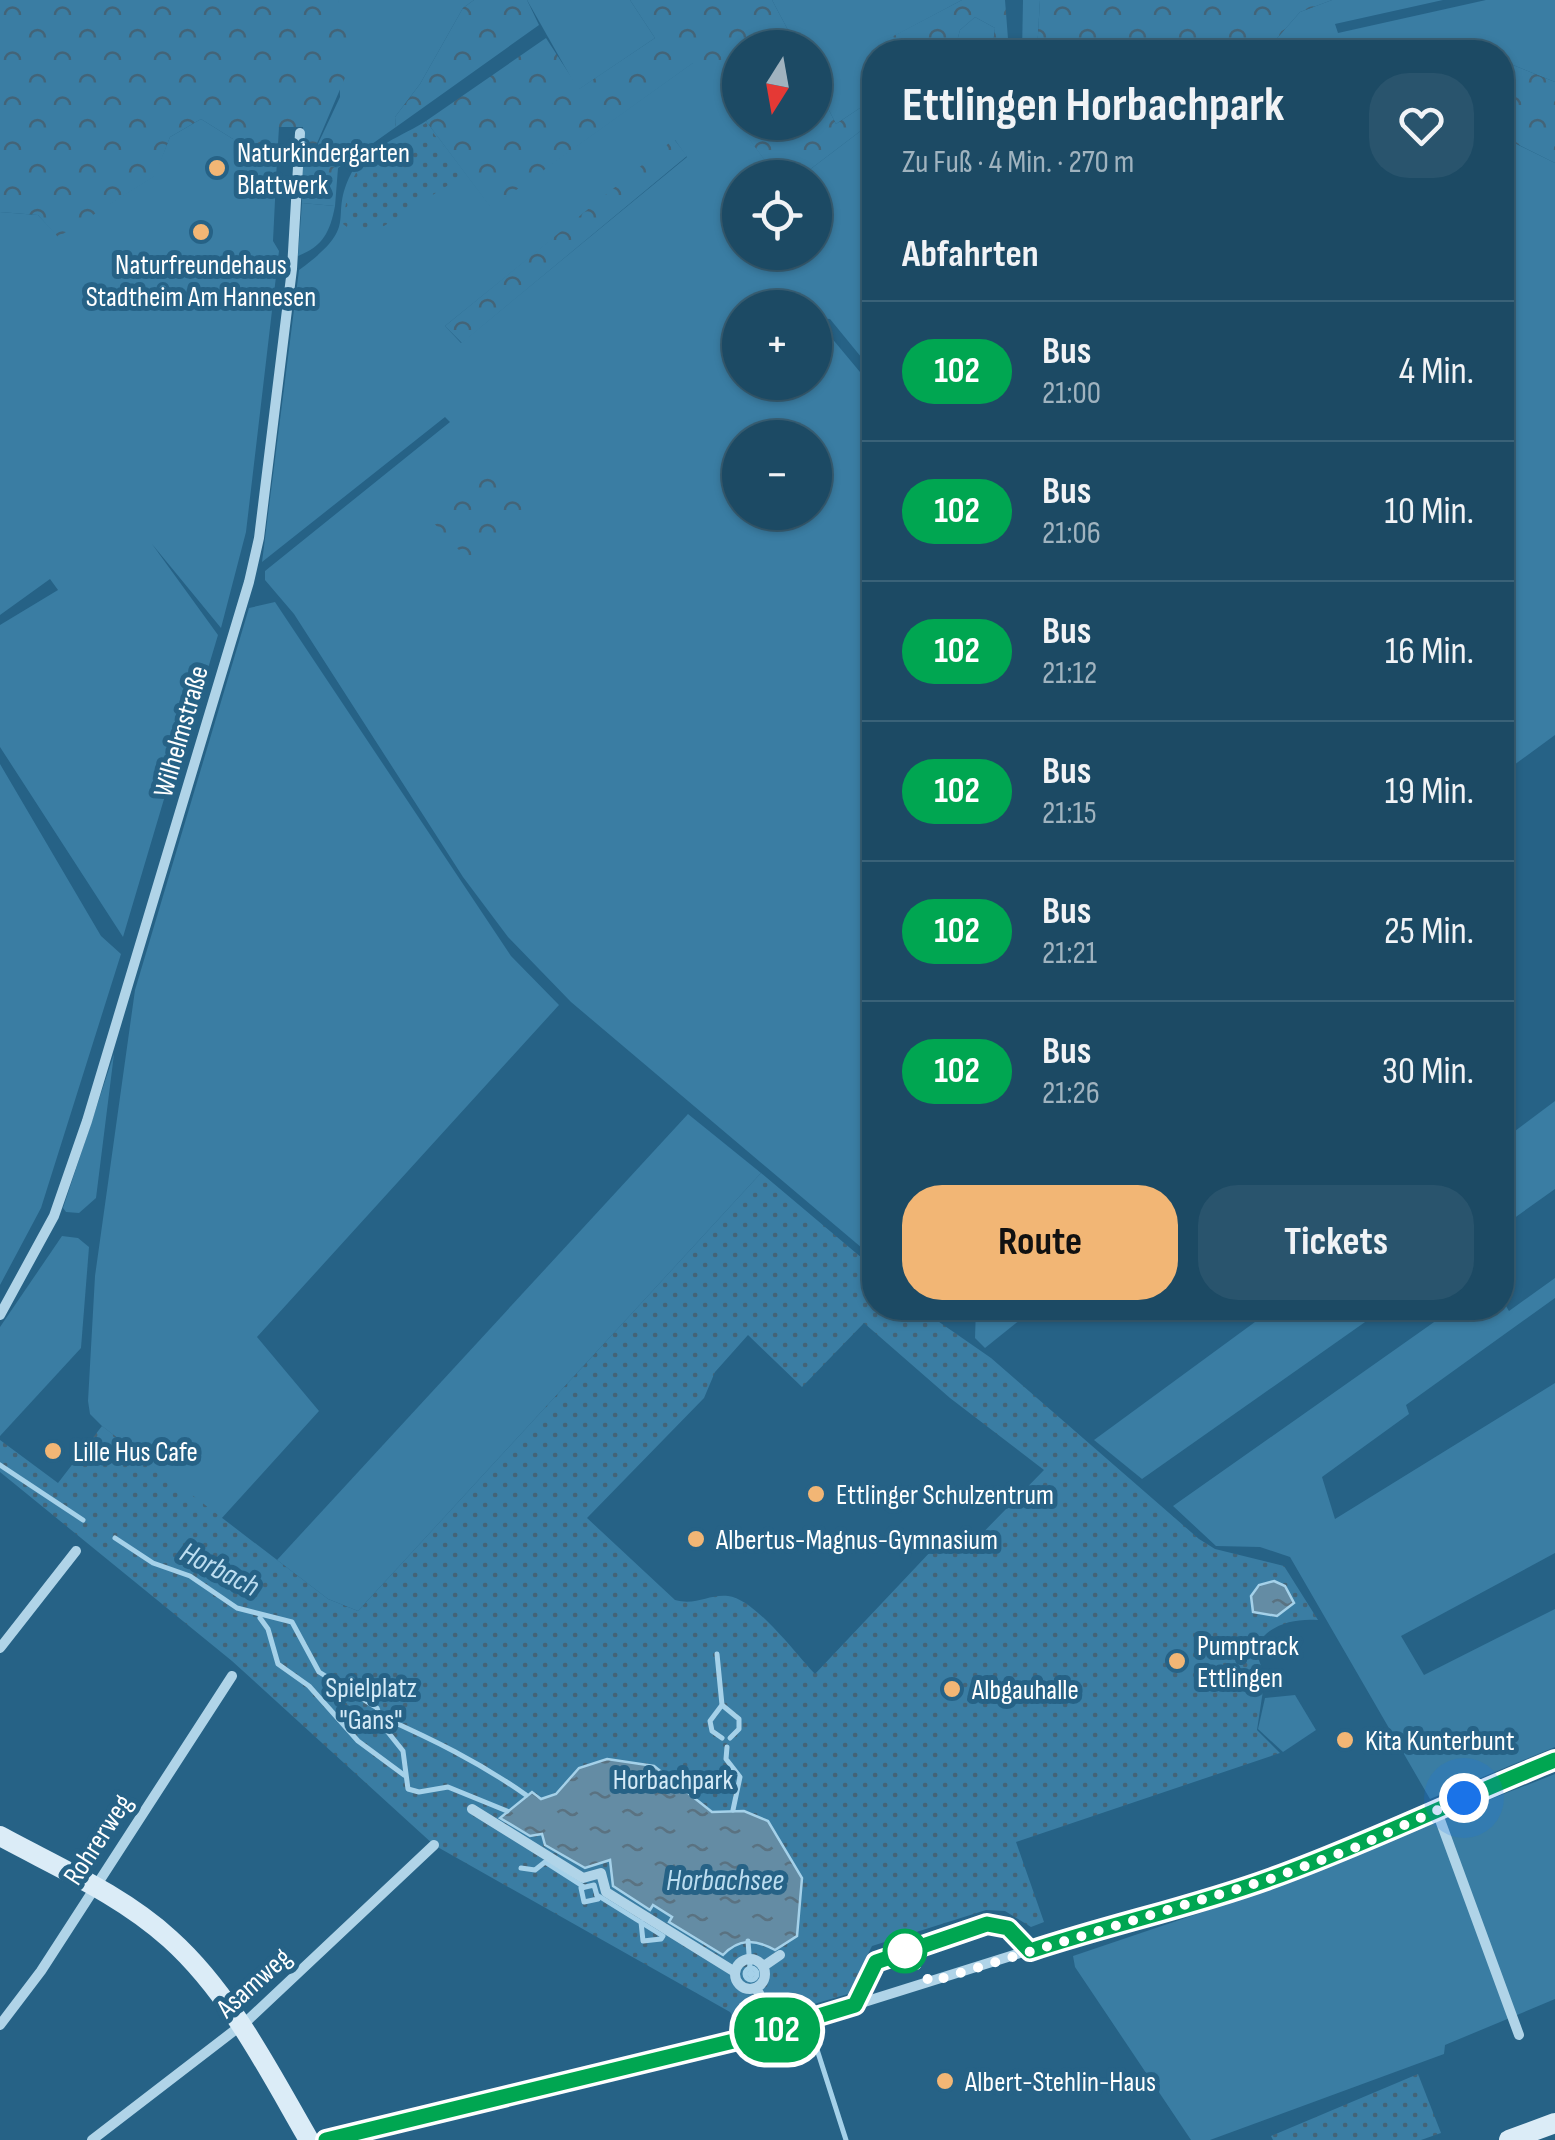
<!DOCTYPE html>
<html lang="de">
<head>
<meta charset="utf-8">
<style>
	:root { --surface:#1c4a64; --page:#29546d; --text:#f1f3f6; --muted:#a0b3bf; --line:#3a6278; --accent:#f2b675 }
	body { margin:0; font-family:"Sofia Sans Condensed",sans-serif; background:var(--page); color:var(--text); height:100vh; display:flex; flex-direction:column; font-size:38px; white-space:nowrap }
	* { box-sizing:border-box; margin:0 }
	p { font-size:32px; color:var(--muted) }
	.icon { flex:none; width:55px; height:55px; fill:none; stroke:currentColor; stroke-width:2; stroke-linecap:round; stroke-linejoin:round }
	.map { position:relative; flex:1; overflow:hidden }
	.details { position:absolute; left:862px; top:40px; width:652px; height:1280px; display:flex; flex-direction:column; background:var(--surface); border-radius:40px; box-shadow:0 2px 8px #0004,0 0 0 2px var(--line) }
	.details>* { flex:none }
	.badge { padding:0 20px; border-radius:32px; font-size:35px; line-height:65px }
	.needle { width:65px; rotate:191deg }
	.fabs { position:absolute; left:722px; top:30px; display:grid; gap:20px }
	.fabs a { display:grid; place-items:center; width:110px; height:110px; border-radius:50%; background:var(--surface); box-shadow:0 2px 8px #0004,0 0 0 2px var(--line); font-size:50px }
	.you { position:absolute; width:50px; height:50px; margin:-25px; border:8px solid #fff; border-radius:50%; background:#1a73e8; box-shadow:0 0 0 15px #1a73e833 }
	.map>.badge { position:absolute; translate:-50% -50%; box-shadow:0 0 0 5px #fff }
	h2 { padding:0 40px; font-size:38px; line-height:90px }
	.round { display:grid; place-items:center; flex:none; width:105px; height:105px; border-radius:40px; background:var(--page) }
	.headline { display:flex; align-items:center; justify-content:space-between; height:170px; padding:0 40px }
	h1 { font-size:48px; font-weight:700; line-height:75px }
	.action { display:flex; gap:20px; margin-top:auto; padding:20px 40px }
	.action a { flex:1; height:115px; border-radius:40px; background:var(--accent); color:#111; font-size:40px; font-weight:700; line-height:115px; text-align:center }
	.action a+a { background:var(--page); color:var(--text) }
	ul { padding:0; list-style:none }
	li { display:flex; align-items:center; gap:30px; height:140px; padding:0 40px; border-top:2px solid var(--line) }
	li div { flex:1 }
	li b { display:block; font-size:38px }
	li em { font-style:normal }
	li .badge { min-width:110px; font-weight:700; text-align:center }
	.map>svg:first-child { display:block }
	.green { fill:#3a7da3; fill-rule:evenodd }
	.forest { fill:url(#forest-crowns) }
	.park { fill:url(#park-dots); fill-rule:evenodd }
	.water { fill:url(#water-ripples); stroke:#a5d1e9; stroke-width:2.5 }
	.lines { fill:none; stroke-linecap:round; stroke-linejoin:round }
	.stream { stroke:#a5d1e9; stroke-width:5 }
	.street { stroke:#b0d4e8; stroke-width:10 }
	.secondary { stroke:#dbecf7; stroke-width:20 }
	.line-casing { stroke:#fff; stroke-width:22 }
	.line { stroke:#00a651; stroke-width:15 }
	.walk { stroke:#fff; stroke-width:10; stroke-dasharray:0 18 }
	.poi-dot { fill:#f2b675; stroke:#266286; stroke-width:4 }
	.stop-dot { fill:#fff; stroke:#00a651; stroke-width:5 }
	.labels { text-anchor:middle; stroke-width:10; stroke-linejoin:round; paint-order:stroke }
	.poi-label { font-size:28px; fill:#fff; stroke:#266286; text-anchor:start }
	.street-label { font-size:28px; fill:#fff; stroke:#266286 }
	.park-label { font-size:28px; fill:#d4eaf7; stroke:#266286 }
	.water-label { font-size:30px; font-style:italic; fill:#bcddf0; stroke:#266286 }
</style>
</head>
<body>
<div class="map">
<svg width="1555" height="2140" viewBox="0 0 1555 2140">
	<defs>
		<pattern id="forest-crowns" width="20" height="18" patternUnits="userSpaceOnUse" patternTransform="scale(2.5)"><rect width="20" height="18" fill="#3a7da3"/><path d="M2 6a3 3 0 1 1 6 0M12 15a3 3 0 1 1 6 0" fill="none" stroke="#436478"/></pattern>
		<pattern id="park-dots" width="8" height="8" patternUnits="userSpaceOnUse" patternTransform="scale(2.5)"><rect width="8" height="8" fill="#3a7da3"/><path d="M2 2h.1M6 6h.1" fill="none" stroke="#436478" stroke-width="1.8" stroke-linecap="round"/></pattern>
		<pattern id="water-ripples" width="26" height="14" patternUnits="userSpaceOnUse" patternTransform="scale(2.5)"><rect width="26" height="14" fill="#648ca4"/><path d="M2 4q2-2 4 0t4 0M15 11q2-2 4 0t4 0" fill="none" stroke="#5a7281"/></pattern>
	</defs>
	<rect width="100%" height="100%" fill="#266286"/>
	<g class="green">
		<polygon points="338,0 474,0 463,8 420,84 395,117 396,127 338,168 309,163 340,97"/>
		<polygon points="527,0 630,0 655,38 578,90"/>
		<polygon points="772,0 962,0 883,42 882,52 875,52 875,98 836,124 815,83 815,48 797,47"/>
		<polygon points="1023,0 1040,0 1037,52 1022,52"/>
		<polygon points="1332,0 1443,0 1335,24 1338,33 1486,0 1555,0 1555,82 1503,61 1502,52 1265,52 1300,12"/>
		<polygon points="975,17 995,28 992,52 954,52 960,30"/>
		<path d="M694,62L777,177L740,178V252H815V178L800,177L875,120V374L830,319L815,318L875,390V494L871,498L875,502V1259L571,1002L508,937L463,877L294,614L265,580V571L450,422L445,417L262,562L299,270C365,222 325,221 353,170C365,150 406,134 426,121L491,207ZM675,140L687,157L461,343L445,326ZM740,308H815V382H740ZM740,438H815V512H740Z"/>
		<polygon points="201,119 233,139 234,159 277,160 273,241 279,251 246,532 221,628 152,544 218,635 183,752 178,752 123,937 0,747 0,625 58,590 50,579 0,615 0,212 38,215 58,236 154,176 170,137"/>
		<polygon points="1502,137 1555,163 1555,735 1503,773"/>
		<path d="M302,203L335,206C330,232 323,246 298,256Z"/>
		<polygon points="275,602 511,956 559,1005 257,1337 319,1411 221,1519 102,1426 90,1414 88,1401 95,1276 135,990 249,608"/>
		<polygon points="0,764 101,936 121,954 41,1208 0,1285"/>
		<polygon points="114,1054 96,1198 79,1213 66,1212 63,1208"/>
		<polygon points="1555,1101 1555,1189 1503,1226 1503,1140"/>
		<polygon points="688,1114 761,1173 358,1611 328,1599 277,1560"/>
		<polygon points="62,1236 78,1238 89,1247 81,1348 0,1436 0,1327"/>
		<polygon points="1555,1278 1555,1298 1406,1405 1409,1414 1322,1477 1335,1519 1555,1383 1555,1553 1401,1636 1424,1675 1555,1609 1555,1747 1430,1799 1290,1557 1260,1547 1216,1546 1173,1506 1454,1308 1502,1308 1503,1301 1509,1311"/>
		<polygon points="976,1308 1035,1308 985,1348 975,1338"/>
		<polygon points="1274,1308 1385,1308 1142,1479 1094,1440"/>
		<polygon points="1295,1695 1316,1730 1283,1752 1258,1729 1265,1698"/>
		<polygon points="1555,1774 1555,1999 1445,2045 1444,2054 1210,2140 1191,2140 1075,1967 1073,1956 1203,1912"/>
	</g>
	<g class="forest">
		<polygon points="0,0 338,0 353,59 309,162 338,168 335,206 302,203 303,127 279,127 277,160 234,159 233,139 201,119 170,137 155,176 58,237 38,215 0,212"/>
		<polygon points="474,0 527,0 539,25 396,127 395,117 420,84 463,8"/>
		<polygon points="630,0 772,0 797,47 740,48 740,122 815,122 815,83 836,124 875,98 875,120 800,177 777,177 693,63 491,208 426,121 546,38 579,89 655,38"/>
		<polygon points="962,0 1005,0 1009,52 992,52 995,28 975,17 960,30 954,52 882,52 882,42"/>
		<polygon points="1040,0 1332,0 1300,12 1265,52 1037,52"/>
		<polygon points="1503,61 1555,82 1555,163 1503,137"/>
		<polygon points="674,139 687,156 462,343 445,326"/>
		<polygon points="493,463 533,512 472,564 430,519"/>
	</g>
	<g class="park">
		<path d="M426,123L464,175L384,226L352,231L343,224C352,152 368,159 426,123Z"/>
		<path d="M761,1173L875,1269V1308H919L991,1358L1199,1539L1215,1549L1284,1566L1318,1620C1293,1618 1266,1625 1255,1649L1265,1677L1257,1730L1280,1753L1016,1842L1044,1922L1031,1927L1005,1911L986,1910L872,1946L848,1994L739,2026L730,2012L434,1845L232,1661L0,1472V1440L58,1483L102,1426L328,1599L358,1611ZM864,1323L950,1398L1044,1470L968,1548L950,1531L815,1674C795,1653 755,1599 728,1596C709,1594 696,1606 675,1600L587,1518L704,1398L715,1372L748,1335L802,1387Z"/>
		<polygon points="1418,2074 1441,2133 1421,2140 1273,2140 1271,2136"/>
	</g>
	<g class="water">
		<polygon points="1274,1581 1285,1586 1294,1603 1277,1616 1253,1612 1251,1596 1259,1585"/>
		<path d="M607,1759L654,1766L712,1812L744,1811L768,1821L802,1878L797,1936L775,1950C755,1939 739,1938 723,1955L669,1922L672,1917L653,1905L650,1910L613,1886L610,1860L585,1868L545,1845L542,1834L530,1836L500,1818L532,1792L541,1799L556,1794L579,1768Z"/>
	</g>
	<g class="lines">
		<g class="stream">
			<polyline points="0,1465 83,1520"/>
			<polyline points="115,1538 153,1563 190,1576 237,1608 292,1622 319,1672 377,1708 383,1726 403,1751 408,1789 419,1792 448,1787 507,1811"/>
			<polyline points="260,1618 268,1629 278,1664 309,1686 358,1741 404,1775"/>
			<polyline points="717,1654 722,1705 710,1721 712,1731 722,1738"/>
			<polyline points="722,1705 739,1719 739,1729 730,1738"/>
			<path d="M380,1716C432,1739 479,1762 526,1795"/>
			<polyline points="727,1747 726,1759 740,1777 733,1810"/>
			<polyline points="521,1868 535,1870 545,1862 584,1887"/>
			<polygon points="594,1885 598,1899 584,1902 581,1888"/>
			<polyline points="597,1895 663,1936 661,1939 643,1941 641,1922"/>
			<polyline points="748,1941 750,1967"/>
			<circle cx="751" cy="1974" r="6"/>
			<polygon points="751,1972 753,1974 751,1976 749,1974"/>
			<polyline points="813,2037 846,2140"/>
		</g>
		<g class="street">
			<polyline points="0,1315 54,1216 87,1121 249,582 259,538 292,269 300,133"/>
			<polyline points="0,1648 76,1551"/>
			<polyline points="472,1809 583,1878 601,1873 606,1892 735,1972"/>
			<polyline points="1436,1809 1519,2035"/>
			<circle cx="750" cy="1974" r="15"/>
			<polyline points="764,1966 780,1955"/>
			<polyline points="756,1988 768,2010"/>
			<polyline points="0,2025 41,1971 232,1676"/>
			<polyline points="92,2140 248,2020 434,1845"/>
			<polyline points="326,2140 775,2030 1122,1921 1200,1902 1354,1848 1555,1760"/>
		</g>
		<g class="secondary">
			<path d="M0,1836C57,1867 122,1895 170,1939C230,1993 269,2071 309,2140"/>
			<polyline points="1509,2140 1555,2123"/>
		</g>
	</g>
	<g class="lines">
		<defs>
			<path id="line" d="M326,2140L746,2038L855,2005L876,1962L987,1924L1008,1928L1030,1951C1111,1924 1193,1907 1272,1878C1369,1843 1460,1798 1555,1760"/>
		</defs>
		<use href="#line" class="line-casing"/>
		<use href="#line" class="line"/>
		<polyline class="walk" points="905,1951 930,1982 1270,1879 1354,1848 1464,1798"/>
	</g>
	<g class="poi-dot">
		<circle cx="217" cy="168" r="10"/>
		<circle cx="201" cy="232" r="10"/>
		<circle cx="53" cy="1451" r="10"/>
		<circle cx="816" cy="1494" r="10"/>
		<circle cx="696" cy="1539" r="10"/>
		<circle cx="1177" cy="1661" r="10"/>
		<circle cx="952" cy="1689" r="10"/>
		<circle cx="1345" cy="1740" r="10"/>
		<circle cx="945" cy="2081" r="10"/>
	</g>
	<circle class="stop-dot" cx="905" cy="1951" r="20"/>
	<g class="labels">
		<g class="poi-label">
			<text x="237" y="162">Naturkindergarten<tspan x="237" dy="32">Blattwerk</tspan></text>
			<text x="201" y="274" text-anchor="middle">Naturfreundehaus<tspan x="201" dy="32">Stadtheim Am Hannesen</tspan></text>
			<text x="73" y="1461">Lille Hus Cafe</text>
			<text x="836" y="1504">Ettlinger Schulzentrum</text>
			<text x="716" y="1549">Albertus-Magnus-Gymnasium</text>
			<text x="1197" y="1655">Pumptrack<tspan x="1197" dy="32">Ettlingen</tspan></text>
			<text x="972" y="1699">Albgauhalle</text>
			<text x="1365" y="1750">Kita Kunterbunt</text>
			<text x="965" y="2091">Albert-Stehlin-Haus</text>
		</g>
		<g class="street-label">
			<text transform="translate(180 731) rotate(-74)" y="10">Wilhelmstraße</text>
			<text transform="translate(97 1839) rotate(-57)" y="10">Rohrerweg</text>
			<text transform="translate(253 1982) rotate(-42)" y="10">Asamweg</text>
		</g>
		<g class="park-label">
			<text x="371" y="1697">Spielplatz<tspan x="371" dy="32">"Gans"</tspan></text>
			<text x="673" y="1789">Horbachpark</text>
		</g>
		<g class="water-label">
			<text transform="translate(220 1569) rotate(27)" y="10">Horbach</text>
			<text x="725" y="1890">Horbachsee</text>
		</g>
	</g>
</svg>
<div class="fabs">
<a><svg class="needle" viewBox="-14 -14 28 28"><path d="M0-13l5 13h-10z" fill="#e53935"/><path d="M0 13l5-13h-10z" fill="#a0b3bf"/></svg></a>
<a><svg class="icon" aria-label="locate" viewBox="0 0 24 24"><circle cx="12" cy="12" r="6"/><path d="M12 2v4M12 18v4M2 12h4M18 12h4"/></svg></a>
<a>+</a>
<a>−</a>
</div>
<div class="you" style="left:1464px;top:1798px"></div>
<b class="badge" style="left:777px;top:2030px;background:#00a651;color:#fff">102</b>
<section class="details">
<div class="headline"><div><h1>Ettlingen Horbachpark</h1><p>Zu Fuß · 4 Min. · 270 m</p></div><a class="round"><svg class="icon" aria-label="heart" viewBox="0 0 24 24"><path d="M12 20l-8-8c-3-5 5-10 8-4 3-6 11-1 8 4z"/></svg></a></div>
<h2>Abfahrten</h2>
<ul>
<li><span class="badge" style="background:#00a651;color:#fff">102</span><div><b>Bus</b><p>21:00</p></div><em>4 Min.</em></li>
<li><span class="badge" style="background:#00a651;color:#fff">102</span><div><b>Bus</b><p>21:06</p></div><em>10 Min.</em></li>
<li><span class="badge" style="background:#00a651;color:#fff">102</span><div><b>Bus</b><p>21:12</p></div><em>16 Min.</em></li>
<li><span class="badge" style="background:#00a651;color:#fff">102</span><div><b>Bus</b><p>21:15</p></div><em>19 Min.</em></li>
<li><span class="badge" style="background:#00a651;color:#fff">102</span><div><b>Bus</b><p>21:21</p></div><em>25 Min.</em></li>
<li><span class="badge" style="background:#00a651;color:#fff">102</span><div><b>Bus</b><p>21:26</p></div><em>30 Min.</em></li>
</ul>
<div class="action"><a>Route</a><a>Tickets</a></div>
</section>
</div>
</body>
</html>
